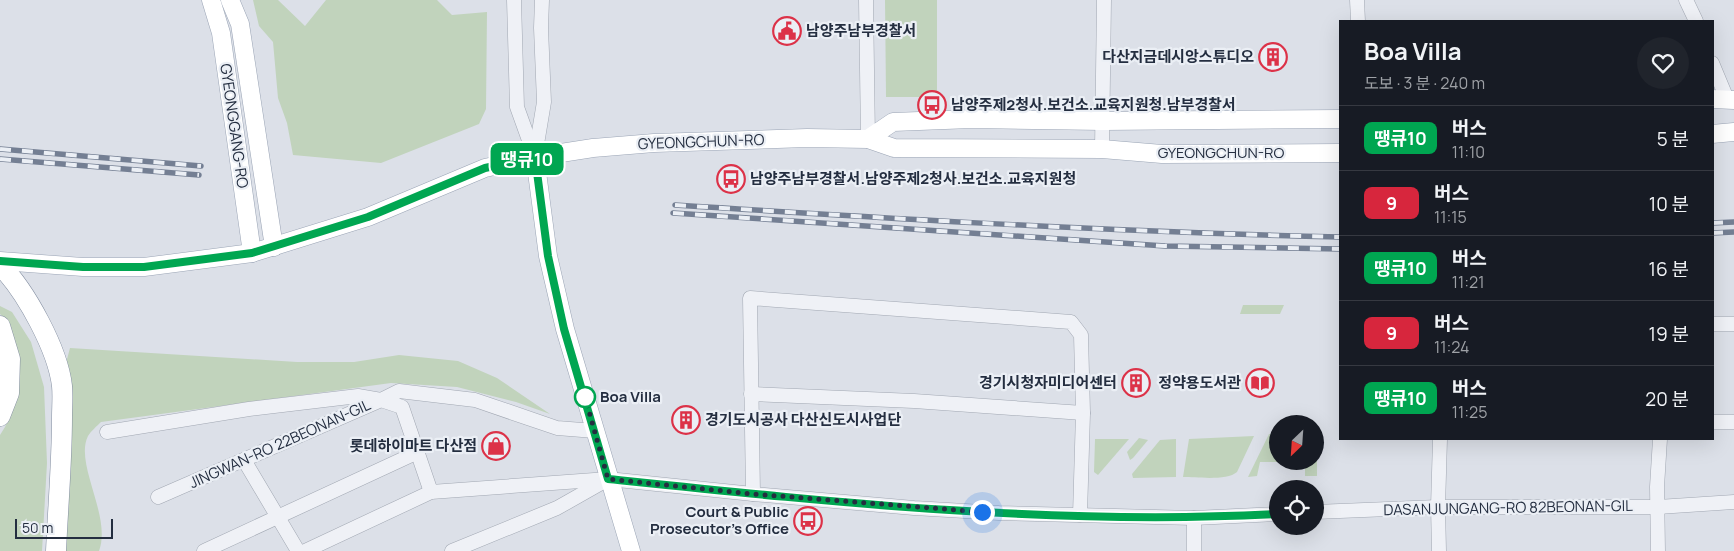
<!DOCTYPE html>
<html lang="ko">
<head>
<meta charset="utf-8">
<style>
	:root { --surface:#171b24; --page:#20242c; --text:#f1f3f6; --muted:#9ea1a6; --line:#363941 }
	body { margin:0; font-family:Manrope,"Noto Sans KR",sans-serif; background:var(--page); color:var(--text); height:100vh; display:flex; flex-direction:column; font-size:19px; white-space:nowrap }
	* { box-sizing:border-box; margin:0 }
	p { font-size:16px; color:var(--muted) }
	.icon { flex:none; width:28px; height:28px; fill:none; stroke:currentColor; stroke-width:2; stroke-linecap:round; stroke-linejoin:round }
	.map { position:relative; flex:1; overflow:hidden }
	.sheet { position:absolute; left:1339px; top:20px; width:375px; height:420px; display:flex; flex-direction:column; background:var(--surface); border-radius:0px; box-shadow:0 5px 20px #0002 }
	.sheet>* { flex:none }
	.badge { padding:0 10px; border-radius:8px; font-size:18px; line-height:32px }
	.needle { width:32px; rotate:205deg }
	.controls { position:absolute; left:1269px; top:415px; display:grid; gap:10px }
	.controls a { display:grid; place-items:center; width:55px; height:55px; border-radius:50%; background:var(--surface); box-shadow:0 5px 20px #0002; font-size:25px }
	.scale { position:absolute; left:15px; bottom:12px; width:98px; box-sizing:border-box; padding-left:5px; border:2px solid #242e40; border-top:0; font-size:14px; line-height:18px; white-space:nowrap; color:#242e40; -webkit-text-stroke:4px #ebeff5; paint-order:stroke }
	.you { position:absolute; width:25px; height:25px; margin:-12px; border:4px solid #fff; border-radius:50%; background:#1a73e8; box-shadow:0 0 0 8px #1a73e833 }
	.map>.badge { position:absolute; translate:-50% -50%; box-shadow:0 0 0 2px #fff }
	.round { display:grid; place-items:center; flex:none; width:52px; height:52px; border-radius:26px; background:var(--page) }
	.head { display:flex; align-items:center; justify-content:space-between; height:85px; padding:0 25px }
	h1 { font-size:24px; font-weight:700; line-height:38px }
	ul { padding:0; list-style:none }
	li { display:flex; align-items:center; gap:15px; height:65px; padding:0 25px; border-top:1px solid var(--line) }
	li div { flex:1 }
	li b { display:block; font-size:19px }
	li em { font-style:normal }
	li .badge { min-width:55px; font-weight:700; text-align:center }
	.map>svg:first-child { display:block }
	.green { fill:#c1d3bc }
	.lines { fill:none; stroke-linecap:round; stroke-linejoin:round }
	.minor-casing { stroke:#a1a7b2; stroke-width:15 }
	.major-casing { stroke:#9aa4b5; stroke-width:19 }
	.highway-casing { stroke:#828da0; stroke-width:21 }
	.minor { stroke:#eff1f6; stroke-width:14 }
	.major { stroke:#fff; stroke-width:18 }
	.highway { stroke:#fff; stroke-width:20 }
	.rail-casing { stroke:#747f93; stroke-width:5.5 }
	.rail { stroke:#ebeff5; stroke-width:4; stroke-dasharray:11; stroke-linecap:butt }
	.line-casing { stroke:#fff; stroke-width:11 }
	.line { stroke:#00a651; stroke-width:8 }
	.walk { stroke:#242e40; stroke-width:5; stroke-dasharray:0 9 }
	.stop-dot { fill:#fff; stroke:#00a651; stroke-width:2.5 }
	.labels { text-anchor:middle; stroke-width:4.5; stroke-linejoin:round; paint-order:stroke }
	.poi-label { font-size:15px; font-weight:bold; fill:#242e40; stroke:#ebeff5; text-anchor:end }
	.street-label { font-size:15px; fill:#242e40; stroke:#ebeff5 }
	.stop-label { font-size:15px; font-weight:bold; fill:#242e40; stroke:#ebeff5; text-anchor:start }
</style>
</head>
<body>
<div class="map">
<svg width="1734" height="551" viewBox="0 0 1734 551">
	<rect width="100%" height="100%" fill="#dce0e8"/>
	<g class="green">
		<polygon points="253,0 278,0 305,26 326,0 437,0 452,15 487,12 486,109 479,124 381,163 293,155 287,123 278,98 273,42 259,26"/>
		<polygon points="885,0 937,0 937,97 886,97"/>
		<polygon points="1243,305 1284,305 1280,314 1240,314"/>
		<polygon points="0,306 12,312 31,342 44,387 47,463 42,551 0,551 0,435 5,427 19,393 8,322 0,314"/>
		<path d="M70,348L297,362H354L399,355L458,361L497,378L550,414L516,402L457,387L391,383L101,422C97,426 91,431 88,436C74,464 112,516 99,551H61L66,363Z"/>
		<polygon points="1269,434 1277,434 1278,461 1315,461 1315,436 1317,437 1317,476 1305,476 1305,462 1260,462 1257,476 1248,477"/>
		<path d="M1254,436L1237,472C1227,481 1197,477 1183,477L1189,439Z"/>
		<polygon points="1139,438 1148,440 1133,458 1130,460 1127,452"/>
		<polygon points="1095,439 1129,439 1098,475 1094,472"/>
		<polygon points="1176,439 1176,477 1133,478 1132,474 1160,440"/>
	</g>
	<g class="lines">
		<defs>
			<g id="minor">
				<polyline points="514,0 517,107 535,157"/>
				<polyline points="866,0 868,139"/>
				<polyline points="1357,0 1358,21"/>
				<polyline points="1686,0 1696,21"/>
				<polyline points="1712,63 1727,99"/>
				<polyline points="1102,149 1104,0"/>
				<polyline points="535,156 544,102 541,28 542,0"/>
				<polyline points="1712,324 1734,324"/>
				<polyline points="751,394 914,401 1083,413"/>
				<polyline points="1712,422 1734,422"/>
				<polyline points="107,432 249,409 358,396 381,400 399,391 475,400 557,428 595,431"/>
				<polyline points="244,460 298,551"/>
				<polyline points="753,494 750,298 1071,322 1081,335 1083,413 1080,515"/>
				<polyline points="158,497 381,400 402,407 431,492"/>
				<polyline points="1315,512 1438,507 1658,507 1734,502"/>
				<polyline points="1194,518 1194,551"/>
				<polyline points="204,551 418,452"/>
				<polyline points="305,551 431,492 608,479 753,494 914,508 999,513 1194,518 1278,514"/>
				<polyline points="452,551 557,508 603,482"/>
				<polyline points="1439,551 1438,507 1440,439"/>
				<polyline points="1658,551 1657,487 1660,439"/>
			</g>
			<g id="major">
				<polyline points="211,0 221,33 252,253"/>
				<polyline points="230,0 240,24 274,247"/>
				<polyline points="1712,99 1734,100"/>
				<polyline points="1712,134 1734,132"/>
				<polyline points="868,139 893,122 971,119 1103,121 1340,119"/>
				<polyline points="535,157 548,256 565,329 631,551"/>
				<polyline points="0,261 83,267 144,267 252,253 368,217 485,168 535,157 593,148 654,143 807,138 868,139 894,148 1102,149 1162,154 1340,153"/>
			</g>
			<g id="highway">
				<path d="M0,265C26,291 58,350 62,386C63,396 62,407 62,417C62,462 58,506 56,551"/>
				<polyline points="0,326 10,359 9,393 0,416"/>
			</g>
		</defs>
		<use href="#minor" class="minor-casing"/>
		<use href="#major" class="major-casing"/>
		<use href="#highway" class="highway-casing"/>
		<use href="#minor" class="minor"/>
		<use href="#major" class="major"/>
		<use href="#highway" class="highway"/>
		<defs>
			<g id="rail">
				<polyline points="0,149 201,166"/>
				<polyline points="0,159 199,175"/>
				<path d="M675,205C897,219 1118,232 1340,237"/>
				<polyline points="673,213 1165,246 1340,249"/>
				<polyline points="1712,223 1734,222"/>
				<polyline points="1712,233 1734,232"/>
			</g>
		</defs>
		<use href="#rail" class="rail-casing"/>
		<use href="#rail" class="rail"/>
	</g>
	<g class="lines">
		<defs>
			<path id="line" d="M0,261L83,267H144L252,253L368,217L485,168L535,157L548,256L564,329L608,479C830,502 1054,526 1278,514"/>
		</defs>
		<use href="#line" class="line-casing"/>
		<use href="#line" class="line"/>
		<polyline class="walk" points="585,397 608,479 753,494 982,512"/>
	</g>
	<defs>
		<symbol id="civic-ring" viewBox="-11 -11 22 22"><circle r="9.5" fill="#ebeff5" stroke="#dc3248" stroke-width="1.5"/><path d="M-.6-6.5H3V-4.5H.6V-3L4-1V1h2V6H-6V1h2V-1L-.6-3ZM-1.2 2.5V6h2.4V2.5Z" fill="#dc3248"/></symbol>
		<symbol id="building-ring" viewBox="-11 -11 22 22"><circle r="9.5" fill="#ebeff5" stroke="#dc3248" stroke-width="1.5"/><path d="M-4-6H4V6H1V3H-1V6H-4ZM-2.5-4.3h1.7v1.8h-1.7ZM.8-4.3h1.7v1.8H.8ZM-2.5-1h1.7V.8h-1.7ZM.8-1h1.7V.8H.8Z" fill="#dc3248"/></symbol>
		<symbol id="bus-ring" viewBox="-11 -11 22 22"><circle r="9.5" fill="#ebeff5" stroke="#dc3248" stroke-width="1.5"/><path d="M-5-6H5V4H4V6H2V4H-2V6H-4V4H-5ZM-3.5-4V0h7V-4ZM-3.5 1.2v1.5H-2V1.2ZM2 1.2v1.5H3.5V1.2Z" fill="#dc3248"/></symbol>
		<symbol id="library-ring" viewBox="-11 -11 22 22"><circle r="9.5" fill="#ebeff5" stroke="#dc3248" stroke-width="1.5"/><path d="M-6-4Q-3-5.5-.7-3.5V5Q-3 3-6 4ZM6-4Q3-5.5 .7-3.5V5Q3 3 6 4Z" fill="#dc3248"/></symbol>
		<symbol id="shop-ring" viewBox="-11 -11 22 22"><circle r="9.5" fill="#ebeff5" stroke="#dc3248" stroke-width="1.5"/><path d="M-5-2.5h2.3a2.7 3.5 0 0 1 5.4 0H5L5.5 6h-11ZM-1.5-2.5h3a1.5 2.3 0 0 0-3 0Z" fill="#dc3248"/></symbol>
	</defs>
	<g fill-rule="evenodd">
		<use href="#civic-ring" x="771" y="15" width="32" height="32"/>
		<use href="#building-ring" x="1257" y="41" width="32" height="32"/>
		<use href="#bus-ring" x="916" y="89" width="32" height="32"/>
		<use href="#bus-ring" x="715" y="163" width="32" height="32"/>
		<use href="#building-ring" x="1120" y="367" width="32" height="32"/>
		<use href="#library-ring" x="1244" y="367" width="32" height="32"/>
		<use href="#building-ring" x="670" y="404" width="32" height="32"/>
		<use href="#shop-ring" x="480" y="430" width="32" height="32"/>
		<use href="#bus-ring" x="792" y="505" width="32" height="32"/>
	</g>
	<circle class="stop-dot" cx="585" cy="397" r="10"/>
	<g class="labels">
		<g class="poi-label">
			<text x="806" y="36" text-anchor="start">남양주남부경찰서</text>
			<text x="1254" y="62">다산지금데시앙스튜디오</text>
			<text x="951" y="110" text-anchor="start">남양주제2청사.보건소.교육지원청.남부경찰서</text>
			<text x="750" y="184" text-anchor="start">남양주남부경찰서.남양주제2청사.보건소.교육지원청</text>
			<text x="1117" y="388">경기시청자미디어센터</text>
			<text x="1241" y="388">정약용도서관</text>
			<text x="705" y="425" text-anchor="start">경기도시공사 다산신도시사업단</text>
			<text x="477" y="451">롯데하이마트 다산점</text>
			<text x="789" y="517">Court &amp; Public<tspan x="789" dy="17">Prosecutor's Office</tspan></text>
		</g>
		<g class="street-label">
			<text transform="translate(234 126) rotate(82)" y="5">GYEONGGANG-RO</text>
			<text transform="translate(701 142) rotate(-2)" y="5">GYEONGCHUN-RO</text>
			<text x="1221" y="158">GYEONGCHUN-RO</text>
			<text transform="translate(280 444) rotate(-24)" y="5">JINGWAN-RO 22BEONAN-GIL</text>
			<text transform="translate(1508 508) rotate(-1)" y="5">DASANJUNGANG-RO 82BEONAN-GIL</text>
		</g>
		<g class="stop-label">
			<text x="600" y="402">Boa Villa</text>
		</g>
	</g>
</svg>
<div class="controls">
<a><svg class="needle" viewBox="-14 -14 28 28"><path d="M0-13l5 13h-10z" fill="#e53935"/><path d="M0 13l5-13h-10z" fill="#9ea1a6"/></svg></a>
<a><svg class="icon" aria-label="locate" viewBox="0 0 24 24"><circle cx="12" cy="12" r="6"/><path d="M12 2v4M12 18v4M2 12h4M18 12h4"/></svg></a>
</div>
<div class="scale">50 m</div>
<div class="you" style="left:982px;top:512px"></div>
<b class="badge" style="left:527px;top:159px;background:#00a651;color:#fff">땡큐10</b>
<section class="sheet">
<div class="head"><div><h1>Boa Villa</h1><p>도보 · 3 분 · 240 m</p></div><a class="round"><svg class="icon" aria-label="heart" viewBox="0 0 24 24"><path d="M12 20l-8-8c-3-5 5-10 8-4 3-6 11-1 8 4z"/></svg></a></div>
<ul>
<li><span class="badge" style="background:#00a651;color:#fff">땡큐10</span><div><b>버스</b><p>11:10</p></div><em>5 분</em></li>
<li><span class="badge" style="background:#d7263d;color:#fff">9</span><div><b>버스</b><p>11:15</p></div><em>10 분</em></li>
<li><span class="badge" style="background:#00a651;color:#fff">땡큐10</span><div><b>버스</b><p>11:21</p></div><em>16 분</em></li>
<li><span class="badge" style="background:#d7263d;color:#fff">9</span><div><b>버스</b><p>11:24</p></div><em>19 분</em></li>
<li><span class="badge" style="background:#00a651;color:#fff">땡큐10</span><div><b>버스</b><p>11:25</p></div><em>20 분</em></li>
</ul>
</section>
</div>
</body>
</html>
